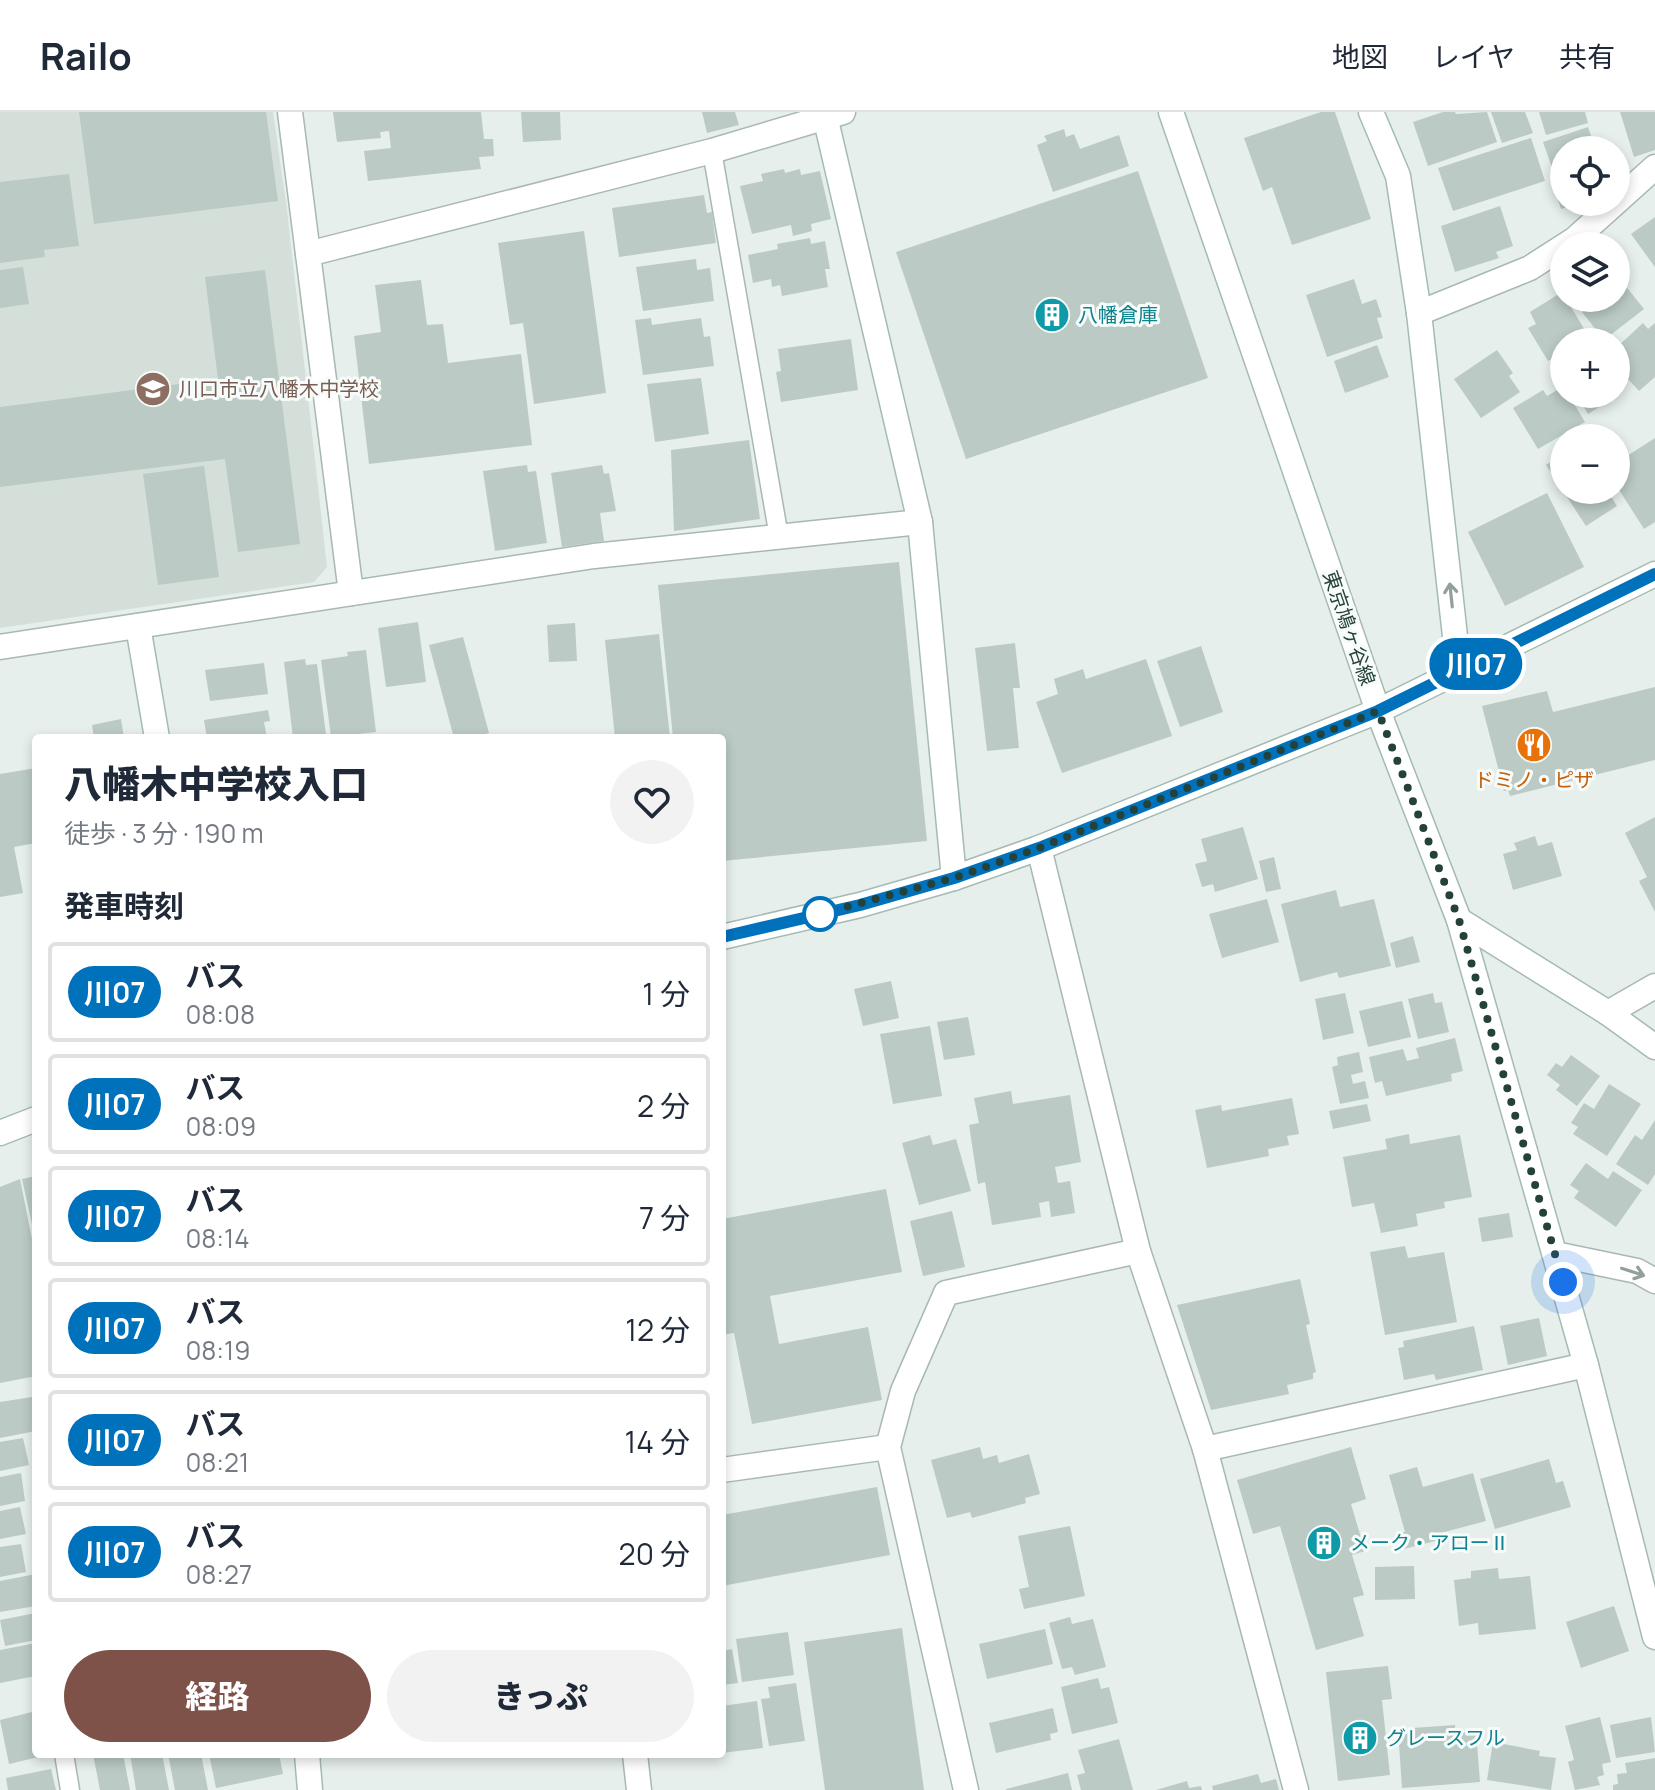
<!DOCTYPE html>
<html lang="ja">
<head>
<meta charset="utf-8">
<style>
	:root { --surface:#fff; --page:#f2f2f3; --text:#1f2937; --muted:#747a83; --line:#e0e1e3; --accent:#7f5249 }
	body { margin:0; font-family:Manrope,"Noto Sans JP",sans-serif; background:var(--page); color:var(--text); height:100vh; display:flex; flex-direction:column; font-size:30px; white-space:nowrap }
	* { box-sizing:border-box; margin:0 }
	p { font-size:26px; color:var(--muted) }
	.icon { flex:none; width:44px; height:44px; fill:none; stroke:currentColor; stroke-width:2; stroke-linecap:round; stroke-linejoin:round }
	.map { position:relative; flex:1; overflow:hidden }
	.drawer { position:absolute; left:32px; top:622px; width:694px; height:1024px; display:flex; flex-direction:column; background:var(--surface); border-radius:8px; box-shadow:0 4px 12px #0003 }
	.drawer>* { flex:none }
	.badge { padding:0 16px; border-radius:26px; font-size:28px; line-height:52px }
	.tools { position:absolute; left:1550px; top:24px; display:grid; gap:16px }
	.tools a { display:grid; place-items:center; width:80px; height:80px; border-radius:50%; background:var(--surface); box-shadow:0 4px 12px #0003; font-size:40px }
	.you { position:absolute; width:40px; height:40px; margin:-20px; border:6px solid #fff; border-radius:50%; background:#1a73e8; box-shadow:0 0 0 12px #1a73e833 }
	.map>.badge { position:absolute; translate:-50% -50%; box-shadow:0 0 0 4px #fff }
	h2 { padding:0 32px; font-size:30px; line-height:72px }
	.round { display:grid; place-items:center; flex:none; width:84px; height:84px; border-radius:42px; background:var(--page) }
	.summary { display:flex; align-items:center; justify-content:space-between; height:136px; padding:0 32px }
	h1 { font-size:38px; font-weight:800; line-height:60px }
	.cta { display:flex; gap:16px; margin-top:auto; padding:16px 32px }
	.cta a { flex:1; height:92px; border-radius:48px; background:var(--accent); color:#fff; font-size:32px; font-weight:800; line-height:92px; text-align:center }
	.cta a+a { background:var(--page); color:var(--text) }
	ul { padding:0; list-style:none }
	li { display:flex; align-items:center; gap:24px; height:100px; margin:0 16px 12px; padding:0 16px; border:4px solid var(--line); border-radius:8px }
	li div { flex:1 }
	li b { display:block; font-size:30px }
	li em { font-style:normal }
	li .badge { min-width:88px; font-weight:700; text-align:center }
	header { display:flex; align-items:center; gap:48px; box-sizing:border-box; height:112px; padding:0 40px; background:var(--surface); border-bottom:2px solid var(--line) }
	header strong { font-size:38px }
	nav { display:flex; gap:44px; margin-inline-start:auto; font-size:28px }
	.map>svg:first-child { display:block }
	.built { fill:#d4dfda }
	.building { fill:#bbcac4 }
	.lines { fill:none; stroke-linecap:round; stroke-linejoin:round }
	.lane-casing { stroke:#a8b8b2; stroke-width:21 }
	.street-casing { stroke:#a8b8b2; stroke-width:27 }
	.secondary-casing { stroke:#a4bbb3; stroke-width:27 }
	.lane { stroke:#fff; stroke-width:18 }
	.street { stroke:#fff; stroke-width:24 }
	.secondary { stroke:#fff; stroke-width:24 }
	.oneway { stroke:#92a09c }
	.line-casing { stroke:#fff; stroke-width:18 }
	.line { stroke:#0072bc; stroke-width:12 }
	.walk { stroke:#24423a; stroke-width:8; stroke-dasharray:0 14.4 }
	.stop-dot { fill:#fff; stroke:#0072bc; stroke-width:4 }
	.labels { text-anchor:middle; stroke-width:6; stroke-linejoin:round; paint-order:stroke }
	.culture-label { font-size:20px; fill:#0d838f; stroke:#f7fbf9; text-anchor:start }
	.education-label { font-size:20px; fill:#785e54; stroke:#f7fbf9; text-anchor:start }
	.street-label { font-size:20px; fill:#24423a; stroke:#f7fbf9 }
	.food-label { font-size:20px; fill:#c56008; stroke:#f7fbf9 }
</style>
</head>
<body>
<header>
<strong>Railo</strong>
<nav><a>地図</a><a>レイヤ</a><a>共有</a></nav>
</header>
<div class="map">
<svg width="1655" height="1678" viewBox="0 0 1655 1678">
	<rect width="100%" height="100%" fill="#e6efeb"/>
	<polygon class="built" points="0,0 273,0 287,98 327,455 314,470 0,516"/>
	<g class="building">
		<polygon points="79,0 266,0 278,89 94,112"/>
		<polygon points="333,0 481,0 484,27 493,27 494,44 479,45 481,57 368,69 364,39 391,36 389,19 380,20 381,26 337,30"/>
		<polygon points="521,0 560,0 561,28 523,30"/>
		<polygon points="702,0 735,0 739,13 707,21"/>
		<polygon points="1321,0 1335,0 1371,107 1292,133 1272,75 1263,79 1244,26"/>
		<polygon points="1443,0 1455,0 1456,2 1487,0 1497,30 1428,54 1413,10"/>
		<polygon points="1491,0 1525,0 1533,21 1502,31"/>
		<polygon points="1539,0 1585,0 1588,11 1546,23"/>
		<polygon points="1620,0 1655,0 1655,38 1634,45"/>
		<polygon points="1588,15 1596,38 1564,38 1564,90 1579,91 1561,97 1552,69 1556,67 1543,30"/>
		<polygon points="1064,17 1066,25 1074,22 1080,37 1119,23 1129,54 1053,80 1037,33 1047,29 1044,24"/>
		<polygon points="1531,26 1545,69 1453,99 1438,56"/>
		<polygon points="784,57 785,61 800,57 801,63 820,59 831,107 811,112 812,119 793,124 791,113 752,122 740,74 763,69 761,62"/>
		<polygon points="1138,59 1208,266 966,347 896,140"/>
		<polygon points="69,62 79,134 44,138 45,145 0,151 0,70"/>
		<polygon points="704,83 707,101 712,100 716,131 619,145 612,96"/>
		<polygon points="1500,94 1513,134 1496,140 1499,146 1455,160 1441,114"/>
		<polygon points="1655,105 1655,155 1631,122"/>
		<polygon points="584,119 606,281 534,292 523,211 510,213 498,131"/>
		<polygon points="810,126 811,132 825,129 830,157 825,157 828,175 782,184 780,173 772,175 771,167 753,171 748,143 778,137 777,132"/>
		<polygon points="696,147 697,158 710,156 714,189 643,199 636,155"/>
		<polygon points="23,155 29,192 0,196 0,158"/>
		<polygon points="265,158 300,432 238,440 225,347 0,375 0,295 218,267 205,165"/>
		<polygon points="1616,162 1644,197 1604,228 1582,200 1594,191 1590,186 1616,186"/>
		<polygon points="1354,167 1362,192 1376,187 1382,205 1377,206 1383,226 1327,245 1306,183"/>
		<polygon points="421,168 427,213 443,212 448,251 521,242 532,333 369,352 354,224 381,220 375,173"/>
		<polygon points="1562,180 1589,225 1580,230 1564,230 1564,240 1548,249 1528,216 1536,212 1530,200"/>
		<polygon points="651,206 652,213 701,206 704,225 710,224 714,254 643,263 635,208"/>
		<polygon points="1643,211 1648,217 1655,211 1655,265 1639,279 1616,254 1616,236"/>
		<polygon points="851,227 858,278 781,290 776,260 781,259 778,237"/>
		<polygon points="1377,233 1389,265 1345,281 1334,249"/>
		<polygon points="1497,238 1513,261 1509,264 1520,280 1481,306 1454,267"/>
		<polygon points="701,266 709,322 655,330 647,272"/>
		<polygon points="1564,274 1564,282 1568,282 1585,310 1538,337 1513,296 1543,278 1547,284"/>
		<polygon points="1576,282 1616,282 1617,284 1588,302"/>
		<polygon points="1655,326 1655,410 1644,417 1616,373 1616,351"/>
		<polygon points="749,328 760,407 674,419 671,338"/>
		<polygon points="1564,341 1564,378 1607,378 1617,394 1586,414 1546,353"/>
		<polygon points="527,353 528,360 536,359 547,431 495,439 483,359"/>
		<polygon points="602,353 604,362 609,361 616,399 600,401 604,429 562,435 551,361"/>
		<polygon points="204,354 219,465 158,473 143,362"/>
		<polygon points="1547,381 1584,455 1505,494 1468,420"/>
		<polygon points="899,450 927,729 722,749 722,626 673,626 658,473"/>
		<polygon points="418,510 426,570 386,575 378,516"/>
		<polygon points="575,511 577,549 549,550 547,513"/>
		<polygon points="659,522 670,626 615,626 605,528"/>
		<polygon points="463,525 489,621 468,626 454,626 429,533"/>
		<polygon points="1015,531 1020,576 1013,576 1019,636 987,639 975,536"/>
		<polygon points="1201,534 1223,600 1180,615 1157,549"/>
		<polygon points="366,538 376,620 331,625 321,548 348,544 347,540"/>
		<polygon points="305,547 306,553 317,552 326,623 293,626 284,550"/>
		<polygon points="1146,547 1172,624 1062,661 1036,590 1058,582 1054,567 1083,557 1086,567"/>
		<polygon points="264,551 268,582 210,589 205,558"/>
		<polygon points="1655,575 1655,648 1510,684 1508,678 1504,679 1482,594 1547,579 1553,600"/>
		<polygon points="268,598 270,609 264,610 267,626 207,626 204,608"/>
		<polygon points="121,607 124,626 94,626 92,613"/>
		<polygon points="36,656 36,731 14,735 23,781 0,785 0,662"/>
		<polygon points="1655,705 1655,800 1639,769 1647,765 1625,721"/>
		<polygon points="1243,715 1258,767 1215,780 1213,772 1202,775 1195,752 1207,749 1201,727"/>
		<polygon points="1535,724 1538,734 1552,730 1562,764 1513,778 1503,742 1517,738 1514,731"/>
		<polygon points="1274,745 1281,777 1266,780 1259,749"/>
		<polygon points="1336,778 1340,795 1374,787 1391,854 1339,866 1337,860 1300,870 1281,792"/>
		<polygon points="1267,787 1279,830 1222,846 1209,802"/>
		<polygon points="1413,824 1420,850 1396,856 1390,831"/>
		<polygon points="891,869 899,906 863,914 854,877"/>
		<polygon points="1345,881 1354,921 1323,928 1315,887"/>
		<polygon points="1433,881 1435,891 1442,890 1449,920 1418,927 1408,887"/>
		<polygon points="1402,889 1411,925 1368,935 1359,899"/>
		<polygon points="968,905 975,943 944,948 937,910"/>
		<polygon points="930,914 942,984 893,992 880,922"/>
		<polygon points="1455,926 1463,959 1451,962 1452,969 1386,984 1382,969 1375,971 1369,945 1403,937 1407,949 1419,946 1416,936"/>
		<polygon points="1359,940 1363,960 1351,963 1353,972 1365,969 1369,986 1340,992 1332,955 1338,953 1337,945"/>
		<polygon points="1571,943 1600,964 1577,994 1556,978 1560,973 1547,963 1556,951 1562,955"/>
		<polygon points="1609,972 1641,992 1607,1044 1573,1022 1578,1015 1571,1011 1584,991 1594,997"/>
		<polygon points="1011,979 1013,992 1070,983 1081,1050 1055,1055 1058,1071 1070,1069 1075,1101 1051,1105 1049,1089 1039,1091 1041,1105 992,1113 985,1070 978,1072 969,1013 979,1011 974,986"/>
		<polygon points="1292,986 1299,1022 1287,1024 1289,1033 1268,1037 1269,1044 1207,1056 1195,998 1221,993 1222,999"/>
		<polygon points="1367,992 1371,1009 1333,1017 1329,999"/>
		<polygon points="1655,1008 1655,1062 1648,1073 1616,1052 1635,1023 1642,1028"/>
		<polygon points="1409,1022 1410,1032 1460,1023 1472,1085 1444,1090 1445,1096 1416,1102 1418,1114 1381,1121 1374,1091 1352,1095 1343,1045 1387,1037 1385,1027"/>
		<polygon points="930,1023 933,1033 956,1027 971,1079 919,1093 902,1031"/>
		<polygon points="1586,1051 1608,1067 1613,1059 1642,1078 1616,1115 1574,1086 1579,1079 1570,1073"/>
		<polygon points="36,1064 36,1126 35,1126 22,1067"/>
		<polygon points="20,1067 36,1147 36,1264 0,1271 0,1075"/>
		<polygon points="886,1077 902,1160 770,1184 779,1232 868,1215 882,1288 752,1312 734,1221 722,1223 722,1107"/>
		<polygon points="952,1099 965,1155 923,1164 910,1109"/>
		<polygon points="1509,1101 1513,1125 1482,1130 1478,1106"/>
		<polygon points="1405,1134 1408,1146 1444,1140 1457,1210 1385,1223 1370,1140"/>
		<polygon points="1300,1167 1310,1212 1306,1213 1316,1260 1313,1261 1313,1267 1287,1273 1289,1282 1211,1298 1177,1193"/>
		<polygon points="1539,1206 1547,1244 1508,1253 1500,1214"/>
		<polygon points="1474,1214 1483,1258 1436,1268 1434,1262 1404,1268 1398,1236 1404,1235 1403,1229"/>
		<polygon points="32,1285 36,1319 0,1326 0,1290"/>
		<polygon points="23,1326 29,1353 0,1359 0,1330"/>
		<polygon points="980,1335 983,1347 997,1343 999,1351 1029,1342 1040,1382 1025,1386 1026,1391 972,1406 970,1400 947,1406 931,1348"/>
		<polygon points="1351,1335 1366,1387 1351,1392 1365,1439 1352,1443 1364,1483 1353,1486 1364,1524 1316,1538 1280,1414 1253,1422 1237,1368"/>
		<polygon points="1549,1347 1556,1371 1563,1369 1571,1395 1495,1417 1480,1367"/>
		<polygon points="1417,1355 1423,1375 1473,1361 1486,1409 1437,1422 1439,1428 1404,1437 1400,1421 1405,1420 1389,1363"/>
		<polygon points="21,1361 25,1389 0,1394 0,1365"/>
		<polygon points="877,1375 890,1443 722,1474 722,1403"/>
		<polygon points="20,1395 26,1422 0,1427 0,1399"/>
		<polygon points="1070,1414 1085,1484 1024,1497 1019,1477 1029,1475 1018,1424"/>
		<polygon points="21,1432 26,1460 0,1465 0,1435"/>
		<polygon points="1414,1454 1415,1487 1375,1488 1375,1455"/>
		<polygon points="1498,1456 1499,1467 1530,1464 1536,1517 1479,1523 1478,1511 1459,1514 1454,1468 1471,1466 1471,1459"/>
		<polygon points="36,1462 36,1494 0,1500 0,1469"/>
		<polygon points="1614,1494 1629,1539 1581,1556 1566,1510"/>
		<polygon points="36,1501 36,1528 5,1534 0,1508"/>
		<polygon points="1070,1505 1072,1512 1093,1507 1106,1555 1075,1563 1072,1555 1062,1557 1049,1511"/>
		<polygon points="902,1516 924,1678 825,1678 804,1530"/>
		<polygon points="1045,1517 1053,1552 987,1567 979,1532"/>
		<polygon points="788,1520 794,1563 742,1570 736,1527"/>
		<polygon points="36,1531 36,1564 0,1571 0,1538"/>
		<polygon points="732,1537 738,1571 722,1573 722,1539"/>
		<polygon points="1388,1554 1392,1587 1382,1588 1390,1663 1338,1669 1326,1560"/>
		<polygon points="1098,1566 1101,1577 1109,1575 1118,1611 1072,1622 1061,1575"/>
		<polygon points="796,1571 805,1629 769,1634 761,1587 770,1586 768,1575"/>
		<polygon points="757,1589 763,1636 722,1641 722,1594"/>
		<polygon points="1053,1596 1058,1620 1050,1622 1051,1628 996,1641 989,1611"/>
		<polygon points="36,1599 36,1642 47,1643 9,1652 0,1608"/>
		<polygon points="1600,1605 1611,1650 1602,1652 1604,1663 1597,1665 1600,1673 1575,1678 1568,1650 1574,1648 1565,1614"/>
		<polygon points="1651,1605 1655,1640 1616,1646 1610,1613"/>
		<polygon points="1455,1613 1455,1621 1476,1619 1480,1670 1402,1676 1398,1617"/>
		<polygon points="1119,1627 1133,1678 1081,1678 1077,1663 1085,1661 1078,1638"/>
		<polygon points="1493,1630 1540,1639 1539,1644 1556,1646 1551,1678 1487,1668"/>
		<polygon points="93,1642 123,1642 130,1678 100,1678"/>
		<polygon points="130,1642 162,1642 169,1678 136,1678"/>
		<polygon points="168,1642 201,1642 208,1678 175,1678"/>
		<polygon points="209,1642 279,1642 283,1662 216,1676"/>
		<polygon points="1655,1646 1655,1678 1613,1678 1613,1673 1618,1672 1617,1662 1627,1661 1625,1651"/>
		<polygon points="51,1657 56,1678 8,1678 6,1666"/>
		<polygon points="1068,1661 1072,1678 1006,1678 1006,1677"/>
		<polygon points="1258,1662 1261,1671 1276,1667 1279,1678 1213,1678 1212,1674"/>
		<polygon points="1187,1669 1189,1676 1201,1674 1202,1678 1156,1678"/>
	</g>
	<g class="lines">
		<defs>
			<g id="lane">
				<polyline points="712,39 779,425"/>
				<polyline points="64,1642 70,1678"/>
			</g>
			<g id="street">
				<polyline points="290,0 351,481"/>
				<polyline points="308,142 712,39 843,0"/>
				<polyline points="1419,201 1530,156 1575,127 1655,55"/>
				<polyline points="0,535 594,444 920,410"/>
				<polyline points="1039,736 1138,1139 1205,1337 1296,1678"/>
				<polyline points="1608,901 1655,874"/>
				<polyline points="1555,1142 1637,1159 1655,1169"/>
				<polyline points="1205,1337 1586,1253"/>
				<polyline points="722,1358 888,1335"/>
				<polyline points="635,1642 639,1678"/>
				<polyline points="966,1678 888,1335 903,1279 946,1181 1138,1139"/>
			</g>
			<g id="secondary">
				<polyline points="824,0 920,410 954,766"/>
				<polyline points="1171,0 1378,599 1459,808 1586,1253 1655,1525"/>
				<polyline points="1371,0 1398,64 1419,201 1459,560"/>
				<polyline points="138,514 157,626"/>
				<polyline points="1459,808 1608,901 1655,935"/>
				<polyline points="722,825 860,793 954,766 1039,736 1378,599 1655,462"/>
				<polyline points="0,1021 36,1007"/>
				<polyline points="307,1642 310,1678"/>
			</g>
		</defs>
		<use href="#lane" class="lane-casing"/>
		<use href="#street" class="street-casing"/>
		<use href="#secondary" class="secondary-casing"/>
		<use href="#lane" class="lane"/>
		<use href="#street" class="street"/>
		<use href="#secondary" class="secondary"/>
	</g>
	<defs><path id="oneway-shaft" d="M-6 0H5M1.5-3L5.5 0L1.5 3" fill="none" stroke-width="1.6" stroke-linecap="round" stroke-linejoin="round" transform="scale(2)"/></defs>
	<g class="oneway">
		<use href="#oneway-shaft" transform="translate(1451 483) rotate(-96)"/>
		<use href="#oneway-shaft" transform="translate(1633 1160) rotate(18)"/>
	</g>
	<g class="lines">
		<defs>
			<polyline id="line" points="722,825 860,793 954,766 1039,736 1378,599 1655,462"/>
		</defs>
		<use href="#line" class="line-casing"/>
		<use href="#line" class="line"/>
		<polyline class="walk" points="820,802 954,766 1039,736 1378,599 1459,808 1563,1170"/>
	</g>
	<defs>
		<symbol id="building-disc" viewBox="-11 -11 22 22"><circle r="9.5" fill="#0f9aa8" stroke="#f7fbf9"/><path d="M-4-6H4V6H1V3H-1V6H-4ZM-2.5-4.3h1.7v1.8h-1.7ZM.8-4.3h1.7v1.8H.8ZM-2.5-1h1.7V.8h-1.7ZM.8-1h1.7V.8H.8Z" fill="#fff"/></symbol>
		<symbol id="school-disc" viewBox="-11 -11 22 22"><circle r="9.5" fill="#8d6e63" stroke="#f7fbf9"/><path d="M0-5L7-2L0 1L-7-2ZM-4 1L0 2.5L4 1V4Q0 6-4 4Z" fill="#fff"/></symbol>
		<symbol id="restaurant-disc" viewBox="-11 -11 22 22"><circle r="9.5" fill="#e8710a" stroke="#f7fbf9"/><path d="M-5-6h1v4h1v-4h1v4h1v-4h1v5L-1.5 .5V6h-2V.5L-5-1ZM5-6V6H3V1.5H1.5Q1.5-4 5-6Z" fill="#fff"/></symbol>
	</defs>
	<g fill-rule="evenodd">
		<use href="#building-disc" x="1032" y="183" width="40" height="40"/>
		<use href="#school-disc" x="133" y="257" width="40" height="40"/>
		<use href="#restaurant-disc" x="1514" y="613" width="40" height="40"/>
		<use href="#building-disc" x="1304" y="1411" width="40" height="40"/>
		<use href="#building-disc" x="1340" y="1606" width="40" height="40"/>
	</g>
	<circle class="stop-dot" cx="820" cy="802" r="16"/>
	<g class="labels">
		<g class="culture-label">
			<text x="1078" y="210">八幡倉庫</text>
			<text x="1350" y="1438">メーク・アローⅡ</text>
			<text x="1386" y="1633">グレースフル</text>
		</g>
		<g class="education-label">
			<text x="179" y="284">川口市立八幡木中学校</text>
		</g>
		<g class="street-label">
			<text transform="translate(1349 516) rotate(71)" y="7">東京鳩ヶ谷線</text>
		</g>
		<g class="food-label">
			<text x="1534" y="675">ドミノ・ピザ</text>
		</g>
	</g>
</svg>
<div class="tools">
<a><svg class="icon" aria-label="locate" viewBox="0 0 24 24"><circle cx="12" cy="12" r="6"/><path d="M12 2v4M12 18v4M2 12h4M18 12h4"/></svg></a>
<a><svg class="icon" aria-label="layers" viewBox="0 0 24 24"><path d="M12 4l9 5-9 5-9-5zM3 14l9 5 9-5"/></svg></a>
<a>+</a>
<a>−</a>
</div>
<div class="you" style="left:1563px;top:1170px"></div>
<b class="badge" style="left:1476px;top:552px;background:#0072bc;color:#fff">川07</b>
<section class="drawer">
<div class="summary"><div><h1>八幡木中学校入口</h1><p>徒歩 · 3 分 · 190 m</p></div><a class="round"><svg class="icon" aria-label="heart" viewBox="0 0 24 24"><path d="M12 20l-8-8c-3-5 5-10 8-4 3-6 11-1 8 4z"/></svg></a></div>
<h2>発車時刻</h2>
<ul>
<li><span class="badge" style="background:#0072bc;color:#fff">川07</span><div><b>バス</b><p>08:08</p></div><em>1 分</em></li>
<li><span class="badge" style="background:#0072bc;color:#fff">川07</span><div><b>バス</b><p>08:09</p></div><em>2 分</em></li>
<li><span class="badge" style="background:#0072bc;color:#fff">川07</span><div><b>バス</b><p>08:14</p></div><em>7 分</em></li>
<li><span class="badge" style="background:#0072bc;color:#fff">川07</span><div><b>バス</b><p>08:19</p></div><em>12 分</em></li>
<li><span class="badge" style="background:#0072bc;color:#fff">川07</span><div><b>バス</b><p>08:21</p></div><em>14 分</em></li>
<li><span class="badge" style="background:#0072bc;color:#fff">川07</span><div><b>バス</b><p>08:27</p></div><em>20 分</em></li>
</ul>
<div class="cta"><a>経路</a><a>きっぷ</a></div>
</section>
</div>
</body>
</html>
